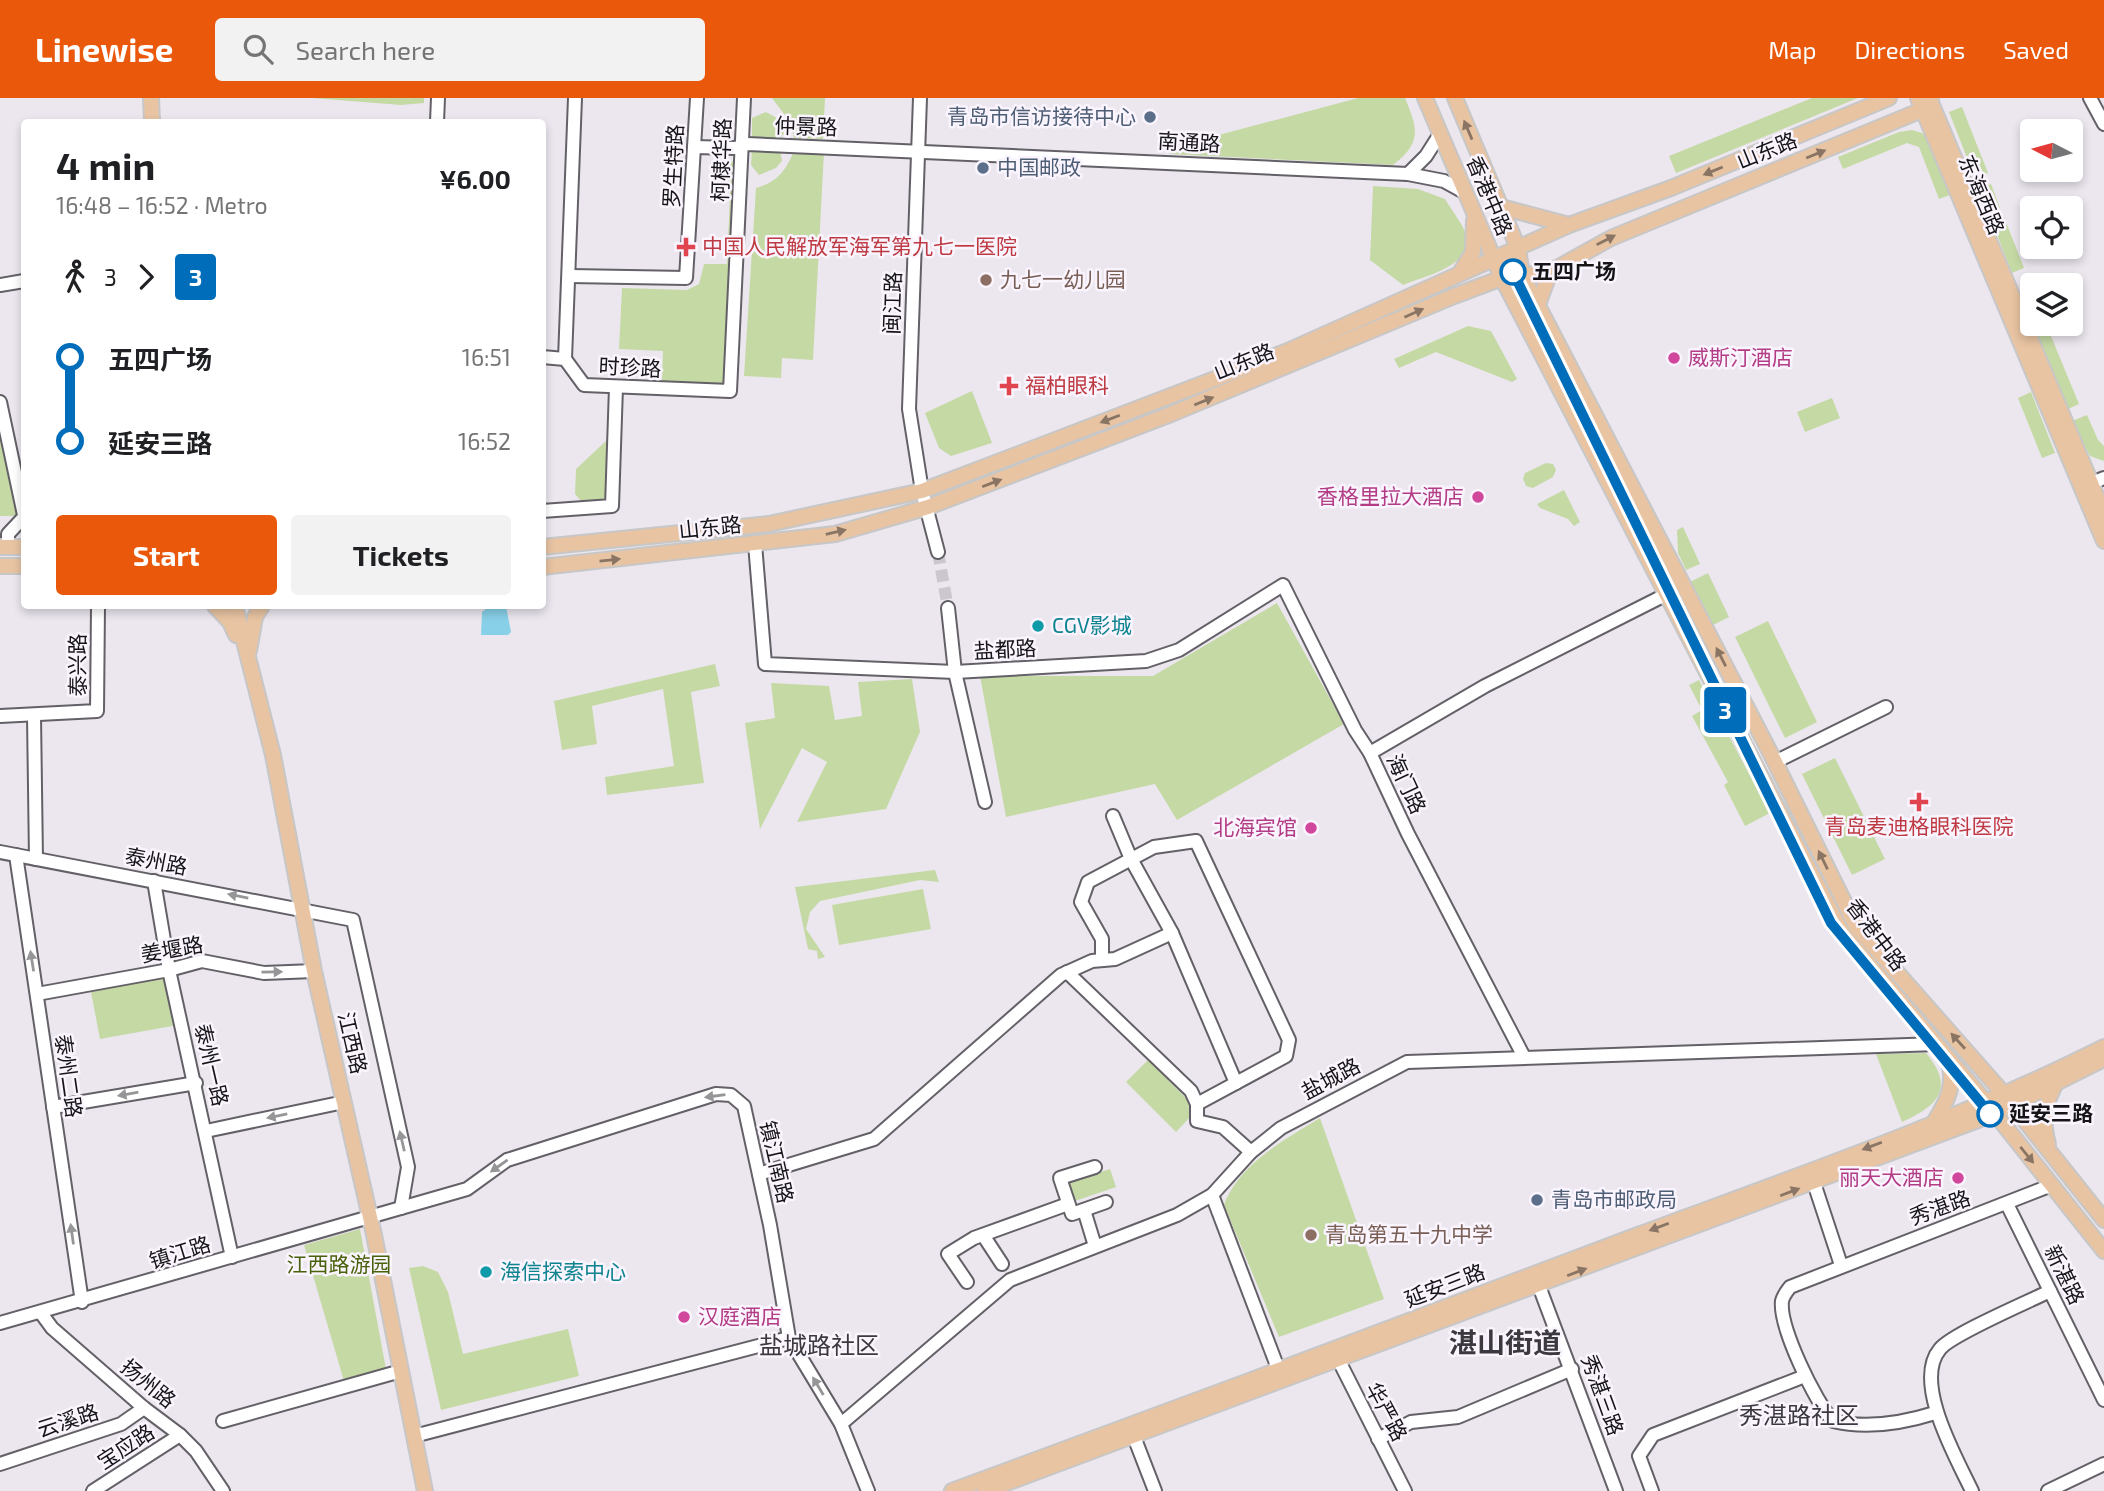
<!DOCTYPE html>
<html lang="en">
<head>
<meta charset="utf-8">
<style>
	:root { --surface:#fff; --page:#f2f2f2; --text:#202124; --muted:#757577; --accent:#ea580c }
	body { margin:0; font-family:"Exo 2","Noto Sans SC",sans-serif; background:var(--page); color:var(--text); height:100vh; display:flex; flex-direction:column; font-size:26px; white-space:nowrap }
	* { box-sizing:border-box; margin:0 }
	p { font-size:23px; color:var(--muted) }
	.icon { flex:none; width:38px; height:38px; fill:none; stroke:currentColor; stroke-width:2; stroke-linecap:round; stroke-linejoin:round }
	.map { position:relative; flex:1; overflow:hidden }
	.sheet { position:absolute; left:21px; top:21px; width:525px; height:490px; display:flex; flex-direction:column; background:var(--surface); border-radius:7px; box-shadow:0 4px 10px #0003 }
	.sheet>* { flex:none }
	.badge { padding:0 14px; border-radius:5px; font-size:24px; line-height:46px }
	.needle { width:46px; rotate:276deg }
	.controls { position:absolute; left:2020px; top:21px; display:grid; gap:14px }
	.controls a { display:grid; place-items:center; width:63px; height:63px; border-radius:7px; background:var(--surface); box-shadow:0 4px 10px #0003; font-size:35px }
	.map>.badge { position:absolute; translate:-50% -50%; box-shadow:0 0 0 4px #fff }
	.legs { display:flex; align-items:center; gap:10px; height:77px; padding:0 35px; font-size:23px }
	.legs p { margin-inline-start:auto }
	.summary { display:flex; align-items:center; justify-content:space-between; height:119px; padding:0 35px }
	h1 { font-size:38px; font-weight:700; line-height:52px }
	.action { display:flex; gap:14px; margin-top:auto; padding:14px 35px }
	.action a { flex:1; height:80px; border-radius:7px; background:var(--accent); color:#fff; font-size:28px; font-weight:700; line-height:80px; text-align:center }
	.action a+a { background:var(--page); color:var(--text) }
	ul { padding:0 35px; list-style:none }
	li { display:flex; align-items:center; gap:24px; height:84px; font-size:26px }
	li i { display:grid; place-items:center; width:10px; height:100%; margin:0 9px; background:currentColor }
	li i::after { content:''; width:18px; height:18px; margin:-9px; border:5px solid; border-radius:50%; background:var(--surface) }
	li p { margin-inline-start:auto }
	li:first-child i { background:linear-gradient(#0000 50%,currentColor 0) }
	li:last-child i { background:linear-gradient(currentColor 50%,#0000 0) }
	header { display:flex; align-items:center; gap:42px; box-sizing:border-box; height:98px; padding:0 35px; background:var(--accent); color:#fff }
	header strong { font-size:33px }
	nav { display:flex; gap:38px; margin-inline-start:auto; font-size:24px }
	.search { width:490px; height:63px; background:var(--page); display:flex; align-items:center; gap:18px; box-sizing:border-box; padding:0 24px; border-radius:7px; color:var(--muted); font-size:26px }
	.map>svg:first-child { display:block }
	.green { fill:#c5d9a5 }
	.water { fill:#88d0e8 }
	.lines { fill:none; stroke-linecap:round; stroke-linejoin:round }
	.minor-tunnel { stroke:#ccc7cf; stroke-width:12; stroke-dasharray:12 6; stroke-linecap:butt }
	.minor-casing { stroke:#646068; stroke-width:16 }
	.major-casing { stroke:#c7c7c7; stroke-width:18 }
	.minor { stroke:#fff; stroke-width:12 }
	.major { stroke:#e8c4a3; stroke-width:14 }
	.oneway { fill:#8a7564 }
	.oneway2 { fill:#969597 }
	.line-1-casing { stroke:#fff; stroke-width:16 }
	.line-1 { stroke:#006dbb; stroke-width:10 }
	.service-dot { fill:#5c6f8a; stroke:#f9f4fd; stroke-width:2.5 }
	.health-dot { fill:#e0444e; stroke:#f9f4fd; stroke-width:2.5 }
	.stop-1-dot { fill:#fff; stroke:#006dbb; stroke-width:3.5 }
	.education-dot { fill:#8d6e63; stroke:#f9f4fd; stroke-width:2.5 }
	.hotel-dot { fill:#d1479c; stroke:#f9f4fd; stroke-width:2.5 }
	.culture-dot { fill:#0f9aa8; stroke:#f9f4fd; stroke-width:2.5 }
	.labels { text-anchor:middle; stroke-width:5; stroke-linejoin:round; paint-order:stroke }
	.service-label { font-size:21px; fill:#4e5e75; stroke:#f9f4fd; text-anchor:start }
	.street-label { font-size:21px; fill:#161417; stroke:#f9f4fd }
	.health-label { font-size:21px; fill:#be3a42; stroke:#f9f4fd; text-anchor:start }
	.stop-label { font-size:21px; font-weight:bold; fill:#161417; stroke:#f9f4fd; text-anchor:start }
	.education-label { font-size:21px; fill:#785e54; stroke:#f9f4fd; text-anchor:start }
	.hotel-label { font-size:21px; fill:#b23c85; stroke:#f9f4fd; text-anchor:end }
	.culture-label { font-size:21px; fill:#0d838f; stroke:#f9f4fd; text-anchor:start }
	.park-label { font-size:21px; fill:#49610a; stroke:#f9f4fd }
	.quarter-label { font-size:24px; fill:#3b383e; stroke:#f9f4fd }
	.district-label { font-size:28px; font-weight:bold; fill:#3b383e; stroke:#f9f4fd }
</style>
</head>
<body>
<header>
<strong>Linewise</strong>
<div class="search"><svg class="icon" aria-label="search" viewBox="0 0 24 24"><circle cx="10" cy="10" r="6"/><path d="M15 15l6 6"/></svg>Search here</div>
<nav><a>Map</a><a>Directions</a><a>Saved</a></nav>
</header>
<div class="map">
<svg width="2104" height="1393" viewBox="0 0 2104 1393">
	<rect width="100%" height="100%" fill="#ece7ef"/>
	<g class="green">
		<polygon points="312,0 424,0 424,5 401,7"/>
		<polygon points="772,0 825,0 823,41 794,40 790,24"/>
		<path d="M1358,0H1405C1418,32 1422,44 1393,67L1170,56V50Z"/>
		<polygon points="1812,0 1858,0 1676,75 1669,58"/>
		<polygon points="1962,9 1988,75 1975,80 1949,14"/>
		<polygon points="766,14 777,20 784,35 779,42 752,41 752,20"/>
		<polygon points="1912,32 1922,35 1929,43 1950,97 1939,101 1919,49 1907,45 1843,71 1838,59 1899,34"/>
		<polygon points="752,50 780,51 782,63 776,70 759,77 751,67"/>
		<path d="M794,53L824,54L813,262L782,260L781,280L744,278L756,90C777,84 785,74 794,53Z"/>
		<polygon points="725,63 738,64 727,289 674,287 674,283 662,283 663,253 619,251 622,190 687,192 699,186 704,166 727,166 731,74 723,73"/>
		<polygon points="1991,86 2000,110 1988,115 1978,91"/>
		<path d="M1373,88L1418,91L1445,101C1451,112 1465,128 1467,140C1472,168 1422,179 1403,187L1370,162Z"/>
		<polygon points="2004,119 2024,170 2012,175 1992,124"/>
		<polygon points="2033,226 2046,226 2079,306 2068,311"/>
		<polygon points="1468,228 1491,233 1517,281 1512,284 1436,254 1399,270 1394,261"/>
		<polygon points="972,293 992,345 951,358 939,350 925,315"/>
		<polygon points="2031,294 2055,355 2042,360 2018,300"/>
		<polygon points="1832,300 1840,320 1805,334 1797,314"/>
		<polygon points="2087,317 2098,342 2104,348 2104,363 2090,358 2072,323"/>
		<polygon points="608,325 613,325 606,401 581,403 575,396 576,371 606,343"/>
		<polygon points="0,327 18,418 0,418"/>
		<polygon points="1546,365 1553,366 1556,372 1553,379 1533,390 1526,388 1523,381 1525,375"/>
		<polygon points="1564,392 1580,424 1574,428 1568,421 1540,410 1537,406"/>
		<polygon points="1683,429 1700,466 1686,472 1678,455 1677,432"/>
		<polygon points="1708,475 1729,519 1711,528 1690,484"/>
		<polygon points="1277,505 1344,626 1177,722 1155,686 1006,719 980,578 1153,578"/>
		<polygon points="1768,523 1817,624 1785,640 1735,539"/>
		<polygon points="715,566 720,588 691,594 704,685 607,697 605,679 674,668 663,591 592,608 597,646 562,652 554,603"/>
		<polygon points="912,581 920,634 886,711 797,724 827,664 802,650 760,731 745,625 775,620 771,585 829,588 835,622 862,618 858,584"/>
		<polygon points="1699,582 1770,715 1745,728 1724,687 1728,684 1692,618 1702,612 1689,587"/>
		<polygon points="1835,660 1885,761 1852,777 1802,676"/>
		<polygon points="935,772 939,784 920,782 820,803 810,814 806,831 825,859 818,861 817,853 808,851 795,789"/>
		<polygon points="923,791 931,831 839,847 832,807"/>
		<polygon points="167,878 178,927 100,941 91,894"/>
		<path d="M1926,955C1956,991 1937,1008 1902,1024L1876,956Z"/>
		<polygon points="1148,962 1193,1007 1193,1016 1176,1034 1126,984"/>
		<path d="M1320,1020L1384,1201L1279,1239L1224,1107C1238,1067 1285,1041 1320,1020Z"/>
		<polygon points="1110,1071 1116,1089 1072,1104 1066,1086"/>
		<polygon points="360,1131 386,1271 344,1283 304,1147"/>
		<polygon points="423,1168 438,1174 448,1194 463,1256 568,1231 579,1278 441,1312 409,1170"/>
	</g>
	<polygon class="water" points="506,508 511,534 508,537 481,537 482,514 487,510"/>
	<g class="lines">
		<polyline class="minor-tunnel" points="938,454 948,510"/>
		<defs>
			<g id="minor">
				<polyline points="920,0 909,311 922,393 938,454"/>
				<polyline points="2090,0 2104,26"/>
				<polyline points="437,24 438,0"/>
				<polyline points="694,49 736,50 747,46 1408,76 1444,83 1464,94"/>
				<polyline points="1408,76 1426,58 1440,36"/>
				<polyline points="570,178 686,180 697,0"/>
				<polyline points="0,187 24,183"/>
				<polyline points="542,259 565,261 584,287 730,293 744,0"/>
				<polyline points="565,261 575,0"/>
				<polyline points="0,304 24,417"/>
				<polyline points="2082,389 2104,380"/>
				<polyline points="542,413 612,408 616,289"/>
				<polyline points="755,446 765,566 955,574 1146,563 1179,552 1283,487 1355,632 1370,655"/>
				<polyline points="8,449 8,436 24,419"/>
				<polyline points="948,510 955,574 985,704"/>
				<polyline points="0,618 97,613 98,508"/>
				<polyline points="34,618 36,761"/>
				<polyline points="1775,664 1886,609"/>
				<polyline points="1113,718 1131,761 1172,835 1236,985"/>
				<polyline points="0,754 353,822 408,1069 401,1110"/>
				<polyline points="16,757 82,1204"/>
				<polyline points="154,783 169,872 232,1159"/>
				<polyline points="1102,862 1102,841 1081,804 1088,784 1154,749 1196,743 1289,942 1286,958 1197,1006"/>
				<polyline points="1067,874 1191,993 1197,1006 1197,1023 1223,1029 1251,1054"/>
				<polyline points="37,896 169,872 202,863 264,875 314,873"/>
				<polyline points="1524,959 1408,736 1370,655 1485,588 1667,496"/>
				<polyline points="53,1009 196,985"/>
				<polyline points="206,1033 344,1004"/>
				<polyline points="1095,1069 1060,1080 1072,1116 1106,1104"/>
				<polyline points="759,1076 874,1041 1061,877 1092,863 1115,861 1172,835"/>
				<polyline points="1814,1085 1841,1167"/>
				<polyline points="1212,1097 1279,1273"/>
				<polyline points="2007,1106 2104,1302"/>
				<polyline points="1084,1112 1095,1148"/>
				<polyline points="983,1137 1002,1166"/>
				<polyline points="1536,1180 1616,1393"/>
				<polyline points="967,1184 948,1156 974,1140 1068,1106"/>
				<polyline points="41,1215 52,1230 144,1310 180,1337 196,1353 223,1393"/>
				<polyline points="0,1225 467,1091 507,1062 716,996 731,997 744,1008 770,1127 789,1240 841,1326 868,1393"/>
				<polyline points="1334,1253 1405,1393"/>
				<path d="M1935,1315C1903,1325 1866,1331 1833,1323C1815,1303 1779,1229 1782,1203C1783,1198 1787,1193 1790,1189L2052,1087"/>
				<polyline points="223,1323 401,1273"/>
				<polyline points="841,1326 1010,1182 1177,1117 1212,1097 1251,1054 1281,1030 1407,964 1937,946"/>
				<polyline points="1131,1331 1155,1393"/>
				<polyline points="414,1338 789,1240"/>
				<polyline points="1378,1341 1411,1324 1458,1319 1572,1271"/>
				<polyline points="0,1366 121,1326 144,1310"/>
				<polyline points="93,1393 180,1337"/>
				<polyline points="1652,1393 1639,1358 1653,1337 1805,1278"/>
				<path d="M1972,1393C1957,1361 1912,1284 1940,1251C1952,1236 2028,1204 2050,1193"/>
				<polyline points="2048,1393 2104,1366"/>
			</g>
			<g id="major">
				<polyline points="151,0 152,24"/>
				<polyline points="1425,0 1502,180 1842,834 1985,1003 2104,1153"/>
				<polyline points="1455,0 1518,150 1522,177 1775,664 1856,828 2003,995 2104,1122"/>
				<polyline points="1918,0 2104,443"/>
				<polyline points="1929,0 2104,416"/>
				<polyline points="1501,109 1569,127"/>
				<polyline points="1460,175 1473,154 1474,122"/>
				<polyline points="1537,209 1550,174"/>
				<polyline points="0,449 24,449"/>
				<polyline points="542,449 769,426 922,393 1288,253 1569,127 1671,90 1889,0"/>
				<polyline points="0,468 24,468"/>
				<polyline points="542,469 835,436 928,409 1171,316 1454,198 1502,180 1550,174 1611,140 1922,12 1931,3"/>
				<polyline points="215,508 230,524 236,537"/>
				<polyline points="235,508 273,657 314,873 374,1137 425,1393"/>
				<polyline points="249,553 255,519 262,508"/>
				<path d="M1935,1023C1948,1002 1955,987 1949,963"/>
				<path d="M2048,1046C2041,1021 2045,1005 2057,983"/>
				<path d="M952,1393C1181,1309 1410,1223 1638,1137C1794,1079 1955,1024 2104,949"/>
				<polyline points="985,1393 1994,1016 2104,961"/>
			</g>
		</defs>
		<use href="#minor" class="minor-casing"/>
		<use href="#major" class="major-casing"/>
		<use href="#minor" class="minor"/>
		<use href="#major" class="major"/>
	</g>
	<defs><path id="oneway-solid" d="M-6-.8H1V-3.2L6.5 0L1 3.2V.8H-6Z" transform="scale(1.75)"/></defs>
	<g class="oneway">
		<use href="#oneway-solid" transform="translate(1468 32) rotate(-113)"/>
		<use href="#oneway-solid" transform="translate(1816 56) rotate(-22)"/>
		<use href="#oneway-solid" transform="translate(1713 73) rotate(158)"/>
		<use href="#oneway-solid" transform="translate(1606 142) rotate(-27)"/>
		<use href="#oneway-solid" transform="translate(1414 215) rotate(-24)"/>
		<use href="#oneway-solid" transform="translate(1204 303) rotate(-22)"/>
		<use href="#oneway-solid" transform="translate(1110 321) rotate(159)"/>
		<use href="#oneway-solid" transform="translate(992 385) rotate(-21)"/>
		<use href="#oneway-solid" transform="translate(836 434) rotate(-13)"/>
		<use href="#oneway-solid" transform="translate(610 462) rotate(-6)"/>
		<use href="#oneway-solid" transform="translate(1721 559) rotate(-117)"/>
		<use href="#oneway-solid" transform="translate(1823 762) rotate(-116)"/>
		<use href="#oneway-solid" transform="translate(1958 943) rotate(-132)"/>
		<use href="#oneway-solid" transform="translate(1872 1048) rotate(159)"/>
		<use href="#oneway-solid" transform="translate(2027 1057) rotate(51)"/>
		<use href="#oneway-solid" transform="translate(1790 1094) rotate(-21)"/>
		<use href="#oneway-solid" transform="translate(1659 1129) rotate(159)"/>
		<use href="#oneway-solid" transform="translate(1577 1174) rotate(-21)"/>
	</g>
	<g class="oneway2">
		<use href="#oneway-solid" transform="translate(238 798) rotate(-169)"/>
		<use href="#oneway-solid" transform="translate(32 863) rotate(-99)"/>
		<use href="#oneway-solid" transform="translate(272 874) rotate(-1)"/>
		<use href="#oneway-solid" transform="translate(128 996) rotate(170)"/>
		<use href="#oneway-solid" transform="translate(715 998) rotate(172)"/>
		<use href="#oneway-solid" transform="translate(277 1018) rotate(168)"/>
		<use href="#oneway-solid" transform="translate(402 1043) rotate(-103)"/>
		<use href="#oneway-solid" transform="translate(499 1068) rotate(145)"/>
		<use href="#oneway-solid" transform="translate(72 1136) rotate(-98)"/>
		<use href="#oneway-solid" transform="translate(818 1288) rotate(-121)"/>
	</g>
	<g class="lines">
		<defs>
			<polyline id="line-1" points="1513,174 1831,825 1990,1016"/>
		</defs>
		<use href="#line-1" class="line-1-casing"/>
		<use href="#line-1" class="line-1"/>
	</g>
	<g class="service-dot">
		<circle cx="1150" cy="19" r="7"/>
		<circle cx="983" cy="70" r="7"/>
		<circle cx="1537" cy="1102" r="7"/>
	</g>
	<g class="health-dot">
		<path d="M682.5 138.5h7v7h7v7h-7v7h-7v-7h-7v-7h7z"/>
		<path d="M1005.5 277.5h7v7h7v7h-7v7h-7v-7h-7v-7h7z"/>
		<path d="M1915.5 693.5h7v7h7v7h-7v7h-7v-7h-7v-7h7z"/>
	</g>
	<g class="stop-1-dot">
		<circle cx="1513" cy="174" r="12"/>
		<circle cx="1990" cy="1016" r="12"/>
	</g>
	<g class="education-dot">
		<circle cx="986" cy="182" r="7"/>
		<circle cx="1311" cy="1137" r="7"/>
	</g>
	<g class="hotel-dot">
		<circle cx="1674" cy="260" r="7"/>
		<circle cx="1478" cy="399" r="7"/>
		<circle cx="1311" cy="730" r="7"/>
		<circle cx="1958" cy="1080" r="7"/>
		<circle cx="684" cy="1219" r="7"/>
	</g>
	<g class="culture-dot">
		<circle cx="1038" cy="528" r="7"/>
		<circle cx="486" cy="1174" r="7"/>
	</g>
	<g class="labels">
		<g class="service-label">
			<text x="1136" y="26" text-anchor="end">青岛市信访接待中心</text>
			<text x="997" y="77">中国邮政</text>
			<text x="1551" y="1109">青岛市邮政局</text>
		</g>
		<g class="street-label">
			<text transform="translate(806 29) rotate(2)" y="7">仲景路</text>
			<text transform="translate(1189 45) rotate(3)" y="7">南通路</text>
			<text transform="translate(1767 53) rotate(-22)" y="7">山东路</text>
			<text transform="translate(722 62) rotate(-88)" y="7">柯棣华路</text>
			<text transform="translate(674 68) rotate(-87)" y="7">罗生特路</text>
			<text transform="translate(1981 97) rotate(67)" y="7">东海西路</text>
			<text transform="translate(1489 98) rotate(67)" y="7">香港中路</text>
			<text transform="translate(893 205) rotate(-88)" y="7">闽江路</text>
			<text transform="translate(1244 264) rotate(-22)" y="7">山东路</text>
			<text transform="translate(630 270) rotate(3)" y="7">时珍路</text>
			<text transform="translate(710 430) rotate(-6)" y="7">山东路</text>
			<text transform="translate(1005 552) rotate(-3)" y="7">盐都路</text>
			<text transform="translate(78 567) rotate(-90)" y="7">泰兴路</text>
			<text transform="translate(1406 686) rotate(65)" y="7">海门路</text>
			<text transform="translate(156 764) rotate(11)" y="7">泰州路</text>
			<text transform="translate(1876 837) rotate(53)" y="7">香港中路</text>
			<text transform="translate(172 852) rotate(-10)" y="7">姜堰路</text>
			<text transform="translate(352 945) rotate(77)" y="7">江西路</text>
			<text transform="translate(211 967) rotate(77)" y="7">泰州一路</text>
			<text transform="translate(68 978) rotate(82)" y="7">泰州二路</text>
			<text transform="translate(1331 981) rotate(-28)" y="7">盐城路</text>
			<text transform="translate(776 1064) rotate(77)" y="7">镇江南路</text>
			<text transform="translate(1940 1110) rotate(-20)" y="7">秀湛路</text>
			<text transform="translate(180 1155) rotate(-17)" y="7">镇江路</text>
			<text transform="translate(2064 1177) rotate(64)" y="7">新湛路</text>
			<text transform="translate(1445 1188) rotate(-21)" y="7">延安三路</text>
			<text transform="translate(148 1286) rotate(39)" y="7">扬州路</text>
			<text transform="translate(1602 1297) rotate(70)" y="7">秀湛三路</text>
			<text transform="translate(1386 1314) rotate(62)" y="7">华严路</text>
			<text transform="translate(68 1323) rotate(-18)" y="7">云溪路</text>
			<text transform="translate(126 1349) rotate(-33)" y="7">宝应路</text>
		</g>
		<g class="health-label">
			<text x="702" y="156">中国人民解放军海军第九七一医院</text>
			<text x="1025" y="295">福柏眼科</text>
			<text x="1919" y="736" text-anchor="middle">青岛麦迪格眼科医院</text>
		</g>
		<g class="stop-label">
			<text x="1532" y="181">五四广场</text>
			<text x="2009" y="1023">延安三路</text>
		</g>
		<g class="education-label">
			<text x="1000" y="189">九七一幼儿园</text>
			<text x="1325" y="1144">青岛第五十九中学</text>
		</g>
		<g class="hotel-label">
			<text x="1688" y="267" text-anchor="start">威斯汀酒店</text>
			<text x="1464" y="406">香格里拉大酒店</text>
			<text x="1297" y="737">北海宾馆</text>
			<text x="1944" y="1087">丽天大酒店</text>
			<text x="698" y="1226" text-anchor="start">汉庭酒店</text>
		</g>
		<g class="culture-label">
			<text x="1052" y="535">CGV影城</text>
			<text x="500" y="1181">海信探索中心</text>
		</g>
		<g class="park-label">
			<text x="339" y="1174">江西路游园</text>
		</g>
		<g class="quarter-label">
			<text x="819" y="1256">盐城路社区</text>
			<text x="1799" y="1326">秀湛路社区</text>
		</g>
		<g class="district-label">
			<text x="1505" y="1255">湛山街道</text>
		</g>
	</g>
</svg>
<div class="controls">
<a><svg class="needle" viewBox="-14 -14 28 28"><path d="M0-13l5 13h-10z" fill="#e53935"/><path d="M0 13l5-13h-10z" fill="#757577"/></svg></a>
<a><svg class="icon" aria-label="locate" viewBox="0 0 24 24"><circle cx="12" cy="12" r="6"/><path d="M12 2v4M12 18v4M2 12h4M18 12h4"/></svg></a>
<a><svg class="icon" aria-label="layers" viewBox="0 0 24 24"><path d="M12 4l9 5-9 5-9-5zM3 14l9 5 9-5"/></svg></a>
</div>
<b class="badge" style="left:1725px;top:612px;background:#006dbb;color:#fff">3</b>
<section class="sheet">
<div class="summary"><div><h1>4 min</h1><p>16:48 – 16:52 · Metro</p></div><b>¥6.00</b></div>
<div class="legs"><svg class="icon" aria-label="walk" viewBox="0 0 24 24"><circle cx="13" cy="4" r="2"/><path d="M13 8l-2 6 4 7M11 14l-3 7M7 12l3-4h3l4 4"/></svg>3<svg class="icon" aria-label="forward" viewBox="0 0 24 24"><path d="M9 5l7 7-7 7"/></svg><b class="badge" style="background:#006dbb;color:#fff">3</b></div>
<ul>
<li><i style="color:#006dbb"></i><b>五四广场</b><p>16:51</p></li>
<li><i style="color:#006dbb"></i><b>延安三路</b><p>16:52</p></li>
</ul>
<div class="action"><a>Start</a><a>Tickets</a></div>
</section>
</div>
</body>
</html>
